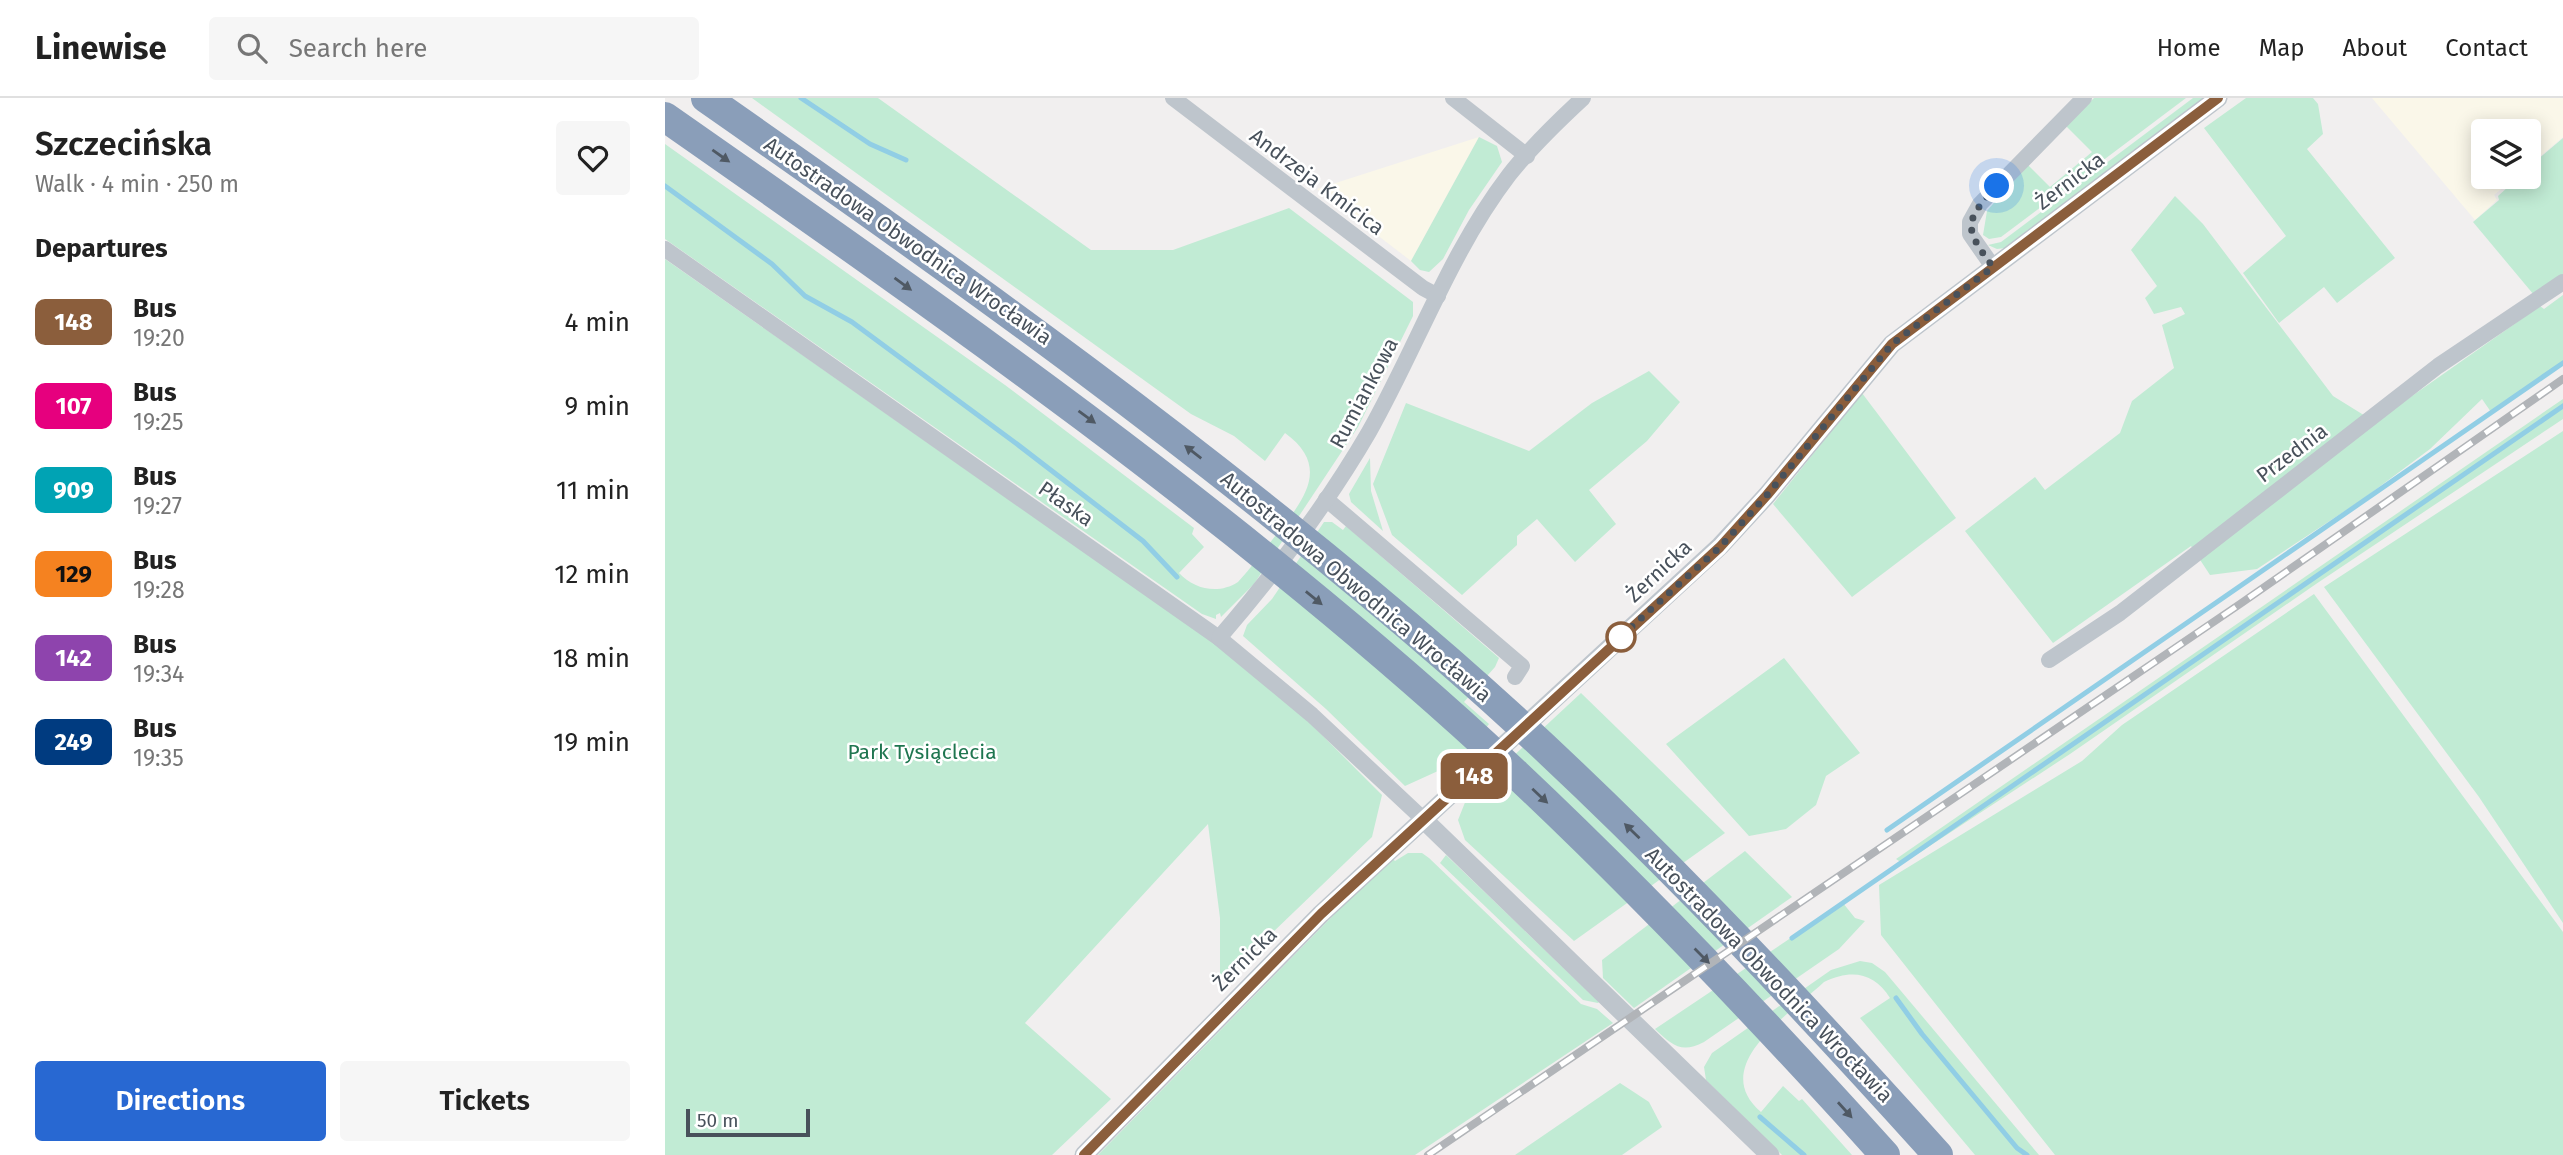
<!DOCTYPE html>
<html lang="en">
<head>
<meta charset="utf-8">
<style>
	:root { --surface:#fff; --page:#f6f6f6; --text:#222; --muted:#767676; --line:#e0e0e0; --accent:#2868d2 }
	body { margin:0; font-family:"Fira Sans",sans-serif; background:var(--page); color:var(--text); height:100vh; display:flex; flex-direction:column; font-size:26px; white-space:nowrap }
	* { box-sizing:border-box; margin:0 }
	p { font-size:23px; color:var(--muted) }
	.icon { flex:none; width:38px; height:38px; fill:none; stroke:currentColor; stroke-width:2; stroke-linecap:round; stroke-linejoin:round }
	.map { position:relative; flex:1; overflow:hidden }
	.side { display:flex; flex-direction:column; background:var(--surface); width:665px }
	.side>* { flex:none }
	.badge { padding:0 14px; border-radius:10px; font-size:24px; line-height:46px }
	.fabs { position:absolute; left:1806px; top:21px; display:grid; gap:14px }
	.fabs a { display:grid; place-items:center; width:70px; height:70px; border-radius:7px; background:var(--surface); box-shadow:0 4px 18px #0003; font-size:35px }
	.scale { position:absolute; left:21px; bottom:18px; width:124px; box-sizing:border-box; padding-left:7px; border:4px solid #48515b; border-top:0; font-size:19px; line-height:24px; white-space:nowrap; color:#48515b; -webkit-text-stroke:5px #fff; paint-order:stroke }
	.you { position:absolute; width:35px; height:35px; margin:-18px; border:5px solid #fff; border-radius:50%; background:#1a73e8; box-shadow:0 0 0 10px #1a73e833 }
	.map>.badge { position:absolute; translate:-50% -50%; box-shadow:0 0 0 4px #fff }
	h2 { padding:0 35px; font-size:26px; line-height:63px }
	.round { display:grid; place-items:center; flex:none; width:74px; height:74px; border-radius:7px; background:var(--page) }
	.summary { display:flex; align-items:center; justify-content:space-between; height:119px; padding:0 35px }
	h1 { font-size:33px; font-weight:600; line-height:52px }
	.button { display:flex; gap:14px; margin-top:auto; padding:14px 35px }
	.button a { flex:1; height:80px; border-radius:7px; background:var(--accent); color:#fff; font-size:28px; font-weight:600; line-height:80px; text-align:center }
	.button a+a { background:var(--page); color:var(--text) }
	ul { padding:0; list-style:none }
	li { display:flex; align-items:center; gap:21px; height:84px; padding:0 35px }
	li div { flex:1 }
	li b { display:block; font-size:26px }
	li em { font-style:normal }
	li .badge { min-width:77px; font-weight:700; text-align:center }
	header { display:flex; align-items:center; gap:42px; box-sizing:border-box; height:98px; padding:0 35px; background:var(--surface); border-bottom:2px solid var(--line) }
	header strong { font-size:33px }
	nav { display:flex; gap:38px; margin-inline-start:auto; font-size:24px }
	.search { width:490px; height:63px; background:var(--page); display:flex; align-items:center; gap:18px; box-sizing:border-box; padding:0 24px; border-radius:7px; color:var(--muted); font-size:26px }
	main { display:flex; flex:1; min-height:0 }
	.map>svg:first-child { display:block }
	.commercial { fill:#faf7e9 }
	.green { fill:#c1ebd4 }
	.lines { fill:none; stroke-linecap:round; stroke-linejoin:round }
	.stream { stroke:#91cee5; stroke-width:5 }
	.minor { stroke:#bec5cc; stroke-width:16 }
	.tertiary { stroke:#bec5cc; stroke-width:19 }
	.motorway { stroke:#8a9eb9; stroke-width:30 }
	.rail-casing { stroke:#b1b4b8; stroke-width:8 }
	.rail { stroke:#fff; stroke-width:5; stroke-dasharray:16; stroke-linecap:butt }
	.oneway { fill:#4f5964 }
	.line-casing { stroke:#fff; stroke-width:16 }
	.line { stroke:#8b5e3c; stroke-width:10 }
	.walk { stroke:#48515b; stroke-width:7; stroke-dasharray:0 12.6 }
	.stop-dot { fill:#fff; stroke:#8b5e3c; stroke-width:3.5 }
	.labels { text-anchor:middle; stroke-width:5; stroke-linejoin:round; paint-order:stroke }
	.street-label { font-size:21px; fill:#48515b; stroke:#fff }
	.park-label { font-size:21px; fill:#1f7650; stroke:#fff }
</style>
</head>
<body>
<header>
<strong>Linewise</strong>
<div class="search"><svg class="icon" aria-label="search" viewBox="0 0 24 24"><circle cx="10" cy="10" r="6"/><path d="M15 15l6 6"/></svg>Search here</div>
<nav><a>Home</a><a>Map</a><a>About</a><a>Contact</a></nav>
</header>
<main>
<section class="side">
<div class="summary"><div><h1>Szczecińska</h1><p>Walk · 4 min · 250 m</p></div><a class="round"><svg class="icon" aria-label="heart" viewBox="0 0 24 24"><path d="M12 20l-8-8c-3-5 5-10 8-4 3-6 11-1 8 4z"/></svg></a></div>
<h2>Departures</h2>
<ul>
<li><span class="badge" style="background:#8b5e3c;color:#fff">148</span><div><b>Bus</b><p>19:20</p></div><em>4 min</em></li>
<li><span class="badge" style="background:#e6007e;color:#fff">107</span><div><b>Bus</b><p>19:25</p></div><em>9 min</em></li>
<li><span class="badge" style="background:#00a3b4;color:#fff">909</span><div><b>Bus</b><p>19:27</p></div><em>11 min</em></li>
<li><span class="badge" style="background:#f58220;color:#111">129</span><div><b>Bus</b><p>19:28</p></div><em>12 min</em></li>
<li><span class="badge" style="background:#8e44ad;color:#fff">142</span><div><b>Bus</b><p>19:34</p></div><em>18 min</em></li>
<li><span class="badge" style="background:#003b80;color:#fff">249</span><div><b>Bus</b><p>19:35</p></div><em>19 min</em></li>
</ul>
<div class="button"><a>Directions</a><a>Tickets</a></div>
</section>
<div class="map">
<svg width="1898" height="1057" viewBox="0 0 1898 1057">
	<rect width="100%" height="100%" fill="#f1efef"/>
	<g class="commercial">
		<polygon points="1707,0 1898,0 1898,39 1864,68 1864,33 1818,33 1818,79 1851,79 1829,97 1832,102 1810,122"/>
		<polygon points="814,39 746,163 652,91 761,56"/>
	</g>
	<g class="green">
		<path d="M87,0H213L426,152H508L624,110L748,204V218L693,329L589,486L556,519L555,515L551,517V521L537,516L0,141V46L340,287L529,430L527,436L539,449L514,475C529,491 553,497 573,484C587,469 599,452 611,437C638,403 667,369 620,335L600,363L569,338L526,316Z"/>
		<polygon points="1429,0 1521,0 1336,139 1324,141 1318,137 1322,113 1362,66 1385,89 1427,54 1401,28"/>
		<polygon points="1528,0 1542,0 1341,150 1332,151 1323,147 1336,144"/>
		<polygon points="1581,0 1648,0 1653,6 1658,36 1642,51 1730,160 1672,205 1659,189 1614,225 1578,175 1621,138 1539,30"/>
		<polygon points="814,39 832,48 837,64 804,112 778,161 764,174 755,172 746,163"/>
		<polygon points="1898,40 1898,176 1869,197 1808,124 1834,102 1833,98 1854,79 1864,79 1864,69"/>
		<polygon points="1510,98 1538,126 1668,298 1710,324 1875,208 1879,211 1898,197 1898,266 1826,314 1817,301 1765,351 1698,401 1592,471 1545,477 1526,448 1388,545 1300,433 1370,379 1380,392 1455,335 1467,303 1509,270 1497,227 1520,216 1516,209 1489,216 1480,200 1492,188 1466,152"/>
		<polygon points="0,161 549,545 633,613 717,697 707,739 555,885 555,820 543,726 360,925 446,1001 387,1057 0,1057"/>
		<polygon points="984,273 1015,304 982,343 924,392 951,426 910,464 872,421 852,438 852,447 797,497 727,437 708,386 741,305 864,353 927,305"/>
		<polygon points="1197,295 1291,420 1187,499 1108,406"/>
		<polygon points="1898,301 1898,321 1651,486 1405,656 1254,755 1237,765 1231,761"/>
		<polygon points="1898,333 1898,825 1814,699 1659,489"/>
		<polygon points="705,360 706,393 718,433 686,404 684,396"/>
		<polygon points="659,424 667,424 678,432 681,428 834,560 830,569 799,604 824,626 795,663 740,688 661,611 578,538 582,527 607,501"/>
		<polygon points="1649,496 1898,834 1898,1057 1390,1057 1216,837 1214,787 1417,663 1457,627"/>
		<polygon points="1119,560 1195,655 1161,678 1151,707 1121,731 1084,738 1001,646"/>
		<polygon points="916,595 1060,735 909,843 800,742 793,722 801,702"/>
		<polygon points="1080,753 1127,799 969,910 938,880 937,862"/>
		<polygon points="743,755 757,755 764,760 916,906 932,911 948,925 750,1057 433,1057 700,785 727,760 730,763"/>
		<polygon points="781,757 934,904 933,905 918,902 775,765"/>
		<path d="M1178,805L1190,820L1200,823L1174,851L1039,944C1016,956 1007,947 990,931Z"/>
		<path d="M1195,863L1207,865L1220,874L1374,1057H1310L1195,920L1225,900C1209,874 1186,871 1159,884C1125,916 1042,968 1096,1014L1118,988L1134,1003L1137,1001L1187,1057H1117L1041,982L1039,969L1047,955L1166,872Z"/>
		<polygon points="955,985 984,1004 997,1029 957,1057 850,1057"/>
	</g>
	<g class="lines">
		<g class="stream">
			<polyline points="136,0 205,46 241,62"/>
			<polyline points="0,88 107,166 140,198 187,224 352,346 478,443 512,479"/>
			<polyline points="1222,732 1898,265"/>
			<polyline points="1127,840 1898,308"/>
			<polyline points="1231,900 1257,936 1352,1050 1362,1057"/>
			<polyline points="1095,1019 1139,1057"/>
		</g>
		<g class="minor">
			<polyline points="508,0 758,190 773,198"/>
			<polyline points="788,0 862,58"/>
			<polyline points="0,151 554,540 647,617 758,721"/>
			<polyline points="1328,169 1305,136 1305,124 1315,106 1419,0"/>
			<polyline points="661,401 857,568 850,579"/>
			<path d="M554,540C610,475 661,408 704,334C752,249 785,154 844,77C866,49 892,24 918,0"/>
			<polyline points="1384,562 1455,515 1773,268 1898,184"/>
		</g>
		<g class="tertiary">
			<polyline points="758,721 1105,1057"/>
			<polyline points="419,1057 656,816 1055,448 1102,397 1227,246 1553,0"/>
		</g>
		<g class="motorway">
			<path d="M41,0C296,178 549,359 784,563C959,716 1118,885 1273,1057"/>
			<path d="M0,19C282,216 565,414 820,647C961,777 1092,915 1220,1057"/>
		</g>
		<defs>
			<polyline id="rail" points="763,1057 1575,506 1898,281"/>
		</defs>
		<use href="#rail" class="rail-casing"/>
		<use href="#rail" class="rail"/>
	</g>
	<defs><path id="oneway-solid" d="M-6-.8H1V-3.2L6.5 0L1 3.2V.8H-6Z" transform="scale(1.75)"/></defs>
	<g class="oneway">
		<use href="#oneway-solid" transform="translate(56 58) rotate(35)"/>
		<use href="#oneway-solid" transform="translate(238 186) rotate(36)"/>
		<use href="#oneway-solid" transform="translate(422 319) rotate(36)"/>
		<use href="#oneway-solid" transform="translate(528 354) rotate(-142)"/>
		<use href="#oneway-solid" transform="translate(649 500) rotate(39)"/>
		<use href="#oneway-solid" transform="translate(875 698) rotate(43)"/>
		<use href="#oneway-solid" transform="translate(967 733) rotate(-136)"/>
		<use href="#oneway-solid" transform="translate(1037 858) rotate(45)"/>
		<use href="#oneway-solid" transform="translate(1180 1012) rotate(48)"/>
	</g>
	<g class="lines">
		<defs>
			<polyline id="line" points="419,1057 656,816 1055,449 1102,397 1227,246 1553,0"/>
		</defs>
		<use href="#line" class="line-casing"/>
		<use href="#line" class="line"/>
		<path class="walk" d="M956,539L952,542L1055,449L1102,397L1227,246L1328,169C1299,130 1298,124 1332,88"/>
	</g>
	<circle class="stop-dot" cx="956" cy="539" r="14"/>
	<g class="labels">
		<g class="street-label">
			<text transform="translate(1405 83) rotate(-37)" y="7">Żernicka</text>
			<text transform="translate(652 84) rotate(37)" y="7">Andrzeja Kmicica</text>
			<text transform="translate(243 143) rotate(35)" y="7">Autostradowa Obwodnica Wrocławia</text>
			<text transform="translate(699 295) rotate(-62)" y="7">Rumiankowa</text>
			<text transform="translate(1627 355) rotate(-37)" y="7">Przednia</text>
			<text transform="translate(401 406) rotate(35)" y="7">Płaska</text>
			<text transform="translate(994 473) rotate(-43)" y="7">Żernicka</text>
			<text transform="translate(691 489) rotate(40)" y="7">Autostradowa Obwodnica Wrocławia</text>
			<text transform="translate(580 861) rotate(-45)" y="7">Żernicka</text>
			<text transform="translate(1104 877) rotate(46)" y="7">Autostradowa Obwodnica Wrocławia</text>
		</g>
		<g class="park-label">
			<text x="257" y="661">Park Tysiąclecia</text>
		</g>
	</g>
</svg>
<div class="fabs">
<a><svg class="icon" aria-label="layers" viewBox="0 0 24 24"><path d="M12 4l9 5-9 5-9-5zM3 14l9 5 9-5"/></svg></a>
</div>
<div class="scale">50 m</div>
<div class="you" style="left:1332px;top:88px"></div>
<b class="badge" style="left:809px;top:678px;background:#8b5e3c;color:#fff">148</b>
</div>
</main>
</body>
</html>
